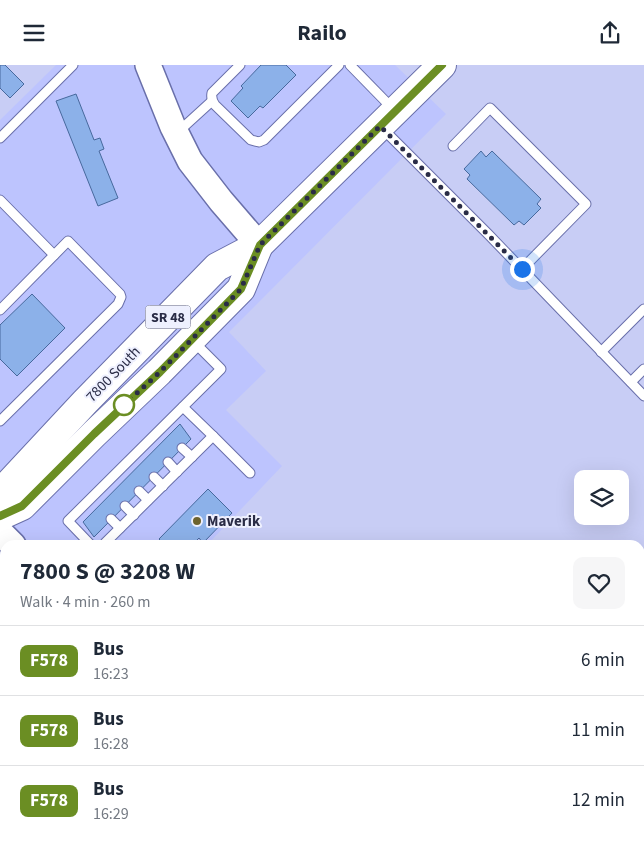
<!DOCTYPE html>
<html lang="en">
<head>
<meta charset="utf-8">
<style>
	:root { --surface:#fff; --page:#f6f6f7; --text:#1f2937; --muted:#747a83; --line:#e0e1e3 }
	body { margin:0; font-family:"Source Sans 3",sans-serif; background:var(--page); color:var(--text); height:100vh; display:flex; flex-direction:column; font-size:19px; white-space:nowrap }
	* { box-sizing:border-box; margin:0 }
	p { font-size:16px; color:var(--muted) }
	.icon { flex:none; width:28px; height:28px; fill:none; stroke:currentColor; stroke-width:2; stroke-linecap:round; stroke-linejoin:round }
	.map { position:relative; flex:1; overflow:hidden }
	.drawer { position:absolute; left:0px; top:475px; width:645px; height:306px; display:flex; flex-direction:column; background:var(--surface); border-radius:15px 15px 0 0; box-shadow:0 5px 20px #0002 }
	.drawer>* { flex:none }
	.badge { padding:0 10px; border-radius:8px; font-size:18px; line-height:32px }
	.fabs { position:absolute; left:574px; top:405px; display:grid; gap:10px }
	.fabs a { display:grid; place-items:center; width:55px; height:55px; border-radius:10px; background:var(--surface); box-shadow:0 5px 20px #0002; font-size:25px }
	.you { position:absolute; width:25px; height:25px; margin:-12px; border:4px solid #fff; border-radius:50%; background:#1a73e8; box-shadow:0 0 0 8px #1a73e833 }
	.map>.badge { position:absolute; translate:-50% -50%; box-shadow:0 0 0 2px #fff }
	.round { display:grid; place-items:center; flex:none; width:52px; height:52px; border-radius:10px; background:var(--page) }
	.headline { display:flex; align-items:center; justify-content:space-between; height:85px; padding:0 20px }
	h1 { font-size:24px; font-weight:700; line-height:38px }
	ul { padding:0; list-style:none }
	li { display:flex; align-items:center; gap:15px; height:70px; padding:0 20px; border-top:1px solid var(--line) }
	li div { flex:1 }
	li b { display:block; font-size:19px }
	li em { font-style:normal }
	li .badge { min-width:55px; font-weight:700; text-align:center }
	header { display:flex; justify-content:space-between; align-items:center; height:65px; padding:0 20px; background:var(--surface); font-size:22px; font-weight:700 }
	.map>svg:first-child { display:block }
	.built { fill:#bdc4fe }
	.building { fill:#8cb1e9; stroke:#47699d }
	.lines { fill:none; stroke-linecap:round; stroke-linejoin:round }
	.lane-casing { stroke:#696faa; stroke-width:11 }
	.street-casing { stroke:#696faa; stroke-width:20 }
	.secondary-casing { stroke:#696faa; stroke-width:28 }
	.primary-casing { stroke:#696faa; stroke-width:30 }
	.lane { stroke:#fff; stroke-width:9 }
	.street { stroke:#fff; stroke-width:18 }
	.secondary { stroke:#fff; stroke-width:25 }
	.primary { stroke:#fff; stroke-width:28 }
	.line-casing { stroke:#fff; stroke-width:11 }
	.line { stroke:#6b8e23; stroke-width:8 }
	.walk { stroke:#2a2c46; stroke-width:5; stroke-dasharray:0 9 }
	.stop-dot { fill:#fff; stroke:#6b8e23; stroke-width:2.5 }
	.poi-dot { fill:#6d632f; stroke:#eef0fe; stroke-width:2 }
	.labels { text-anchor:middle; stroke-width:4; stroke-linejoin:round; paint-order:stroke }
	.shield { fill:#eef0fe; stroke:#65677d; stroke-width:1 }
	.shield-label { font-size:14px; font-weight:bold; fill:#2a2c46 }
	.street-label { font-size:15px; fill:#2a2c46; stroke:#eef0fe }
	.poi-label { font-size:15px; font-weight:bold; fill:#2a2c46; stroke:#eef0fe; text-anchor:start }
</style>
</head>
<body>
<header><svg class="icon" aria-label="menu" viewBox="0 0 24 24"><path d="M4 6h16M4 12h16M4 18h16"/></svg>Railo<svg class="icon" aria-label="share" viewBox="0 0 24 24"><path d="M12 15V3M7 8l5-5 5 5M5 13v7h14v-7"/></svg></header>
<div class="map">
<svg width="644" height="781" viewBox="0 0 644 781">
	<rect width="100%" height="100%" fill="#c8cdf5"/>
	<polygon class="built" points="56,0 395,0 446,49 229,267 266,306 226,345 282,401 207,480 5,480 5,709 0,714 0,55"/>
	<g class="building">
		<polygon points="0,0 5,0 24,19 10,33 0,23"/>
		<polygon points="261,0 286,0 296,10 263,43 260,41 248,53 231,36 243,23 241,21"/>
		<polygon points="76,29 94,75 100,73 104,84 99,86 118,133 98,141 56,36"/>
		<polygon points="481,86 486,92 492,86 541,134 537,139 541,143 524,160 519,156 514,160 467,114 470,110 464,104"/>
		<polygon points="32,229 65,263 17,311 0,294 0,260"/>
		<polygon points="180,359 191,374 94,472 83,457"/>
		<polygon points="208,424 232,448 203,478 199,473 192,480 165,480 159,474"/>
		<polygon points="643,568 644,602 642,600 640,602 640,572"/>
		<polygon points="3,569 5,571 5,622 0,627 0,572"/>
		<polygon points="644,722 644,748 640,752 640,726"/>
		<polygon points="0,764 5,769 5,776 7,776 2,781 0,781"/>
		<polygon points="226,776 232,776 237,781 221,781"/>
		<polygon points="424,776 454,776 449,781 421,781 420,780"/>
	</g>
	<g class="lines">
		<defs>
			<g id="lane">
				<path d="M240,0L212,28C211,33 212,36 215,40L251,75L259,77L264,75L339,0"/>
				<polyline points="350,0 393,44"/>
				<polyline points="382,63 489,170 644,331"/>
				<polyline points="178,67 212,36"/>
				<polyline points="0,73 73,0"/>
				<polyline points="453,81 490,43 586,139 522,204"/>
				<polyline points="0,135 54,190"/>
				<polyline points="0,245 68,176 120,229 121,232 118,239 0,356"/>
				<polyline points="601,287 644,244"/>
				<polyline points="631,317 644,304"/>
				<polyline points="183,342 213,371"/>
				<polyline points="182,383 192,392"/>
				<polyline points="168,397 177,407"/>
				<polyline points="154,412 163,421"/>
				<polyline points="139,426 148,435"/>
				<polyline points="125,441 134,450"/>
				<polyline points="111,454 120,463"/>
				<polyline points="91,480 68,456 221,304 193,276"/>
				<polyline points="107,480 105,478 213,371 250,408"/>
				<polyline points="0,547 5,552"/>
				<polyline points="0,691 5,686"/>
			</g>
			<g id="street">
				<polyline points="640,660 644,656"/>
				<polyline points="142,776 147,781"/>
				<polyline points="619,776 623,781"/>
				<polyline points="66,781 71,776"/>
				<polyline points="518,781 523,776"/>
			</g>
			<g id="secondary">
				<polyline points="148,0 173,62 190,96 221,136 259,180"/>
				<polyline points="0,467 13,480"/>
				<polyline points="308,776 312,781"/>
			</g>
			<g id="primary">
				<polyline points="0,431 3,425 85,337 217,202 259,180 442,0"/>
				<polyline points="0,451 22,441 94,369 159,307 241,224 259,180"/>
			</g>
		</defs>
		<use href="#lane" class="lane-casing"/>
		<use href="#street" class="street-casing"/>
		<use href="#secondary" class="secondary-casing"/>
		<use href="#primary" class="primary-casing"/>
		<use href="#lane" class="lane"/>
		<use href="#street" class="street"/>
		<use href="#secondary" class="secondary"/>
		<use href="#primary" class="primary"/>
	</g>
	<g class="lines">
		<defs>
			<polyline id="line" points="0,451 22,441 94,369 160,307 241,224 260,180 442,0"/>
		</defs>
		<use href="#line" class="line-casing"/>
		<use href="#line" class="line"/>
		<polyline class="walk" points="124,340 160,307 241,224 260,180 380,61 522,204"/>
	</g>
	<circle class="stop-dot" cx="124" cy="340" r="10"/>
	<circle class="poi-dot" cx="197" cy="456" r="5"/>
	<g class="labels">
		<rect class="shield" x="145.5" y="240.5" width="45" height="23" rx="4"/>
		<g class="shield-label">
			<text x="168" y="257">SR 48</text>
		</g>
		<g class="street-label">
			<text transform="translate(113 309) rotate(-46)" y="5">7800 South</text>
		</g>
		<g class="poi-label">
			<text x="207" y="461">Maverik</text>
		</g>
	</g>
</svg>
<div class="fabs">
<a><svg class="icon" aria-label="layers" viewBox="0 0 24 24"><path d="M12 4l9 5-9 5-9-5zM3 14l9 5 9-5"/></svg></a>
</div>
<div class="you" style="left:522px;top:204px"></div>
<section class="drawer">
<div class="headline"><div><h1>7800 S @ 3208 W</h1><p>Walk · 4 min · 260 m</p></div><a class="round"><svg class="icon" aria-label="heart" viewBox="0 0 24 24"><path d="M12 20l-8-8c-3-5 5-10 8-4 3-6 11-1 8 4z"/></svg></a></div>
<ul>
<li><span class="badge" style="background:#6b8e23;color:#fff">F578</span><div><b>Bus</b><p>16:23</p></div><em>6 min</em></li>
<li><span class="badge" style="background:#6b8e23;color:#fff">F578</span><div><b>Bus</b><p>16:28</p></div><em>11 min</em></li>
<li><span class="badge" style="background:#6b8e23;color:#fff">F578</span><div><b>Bus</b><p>16:29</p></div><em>12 min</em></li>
</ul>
</section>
</div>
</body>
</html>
